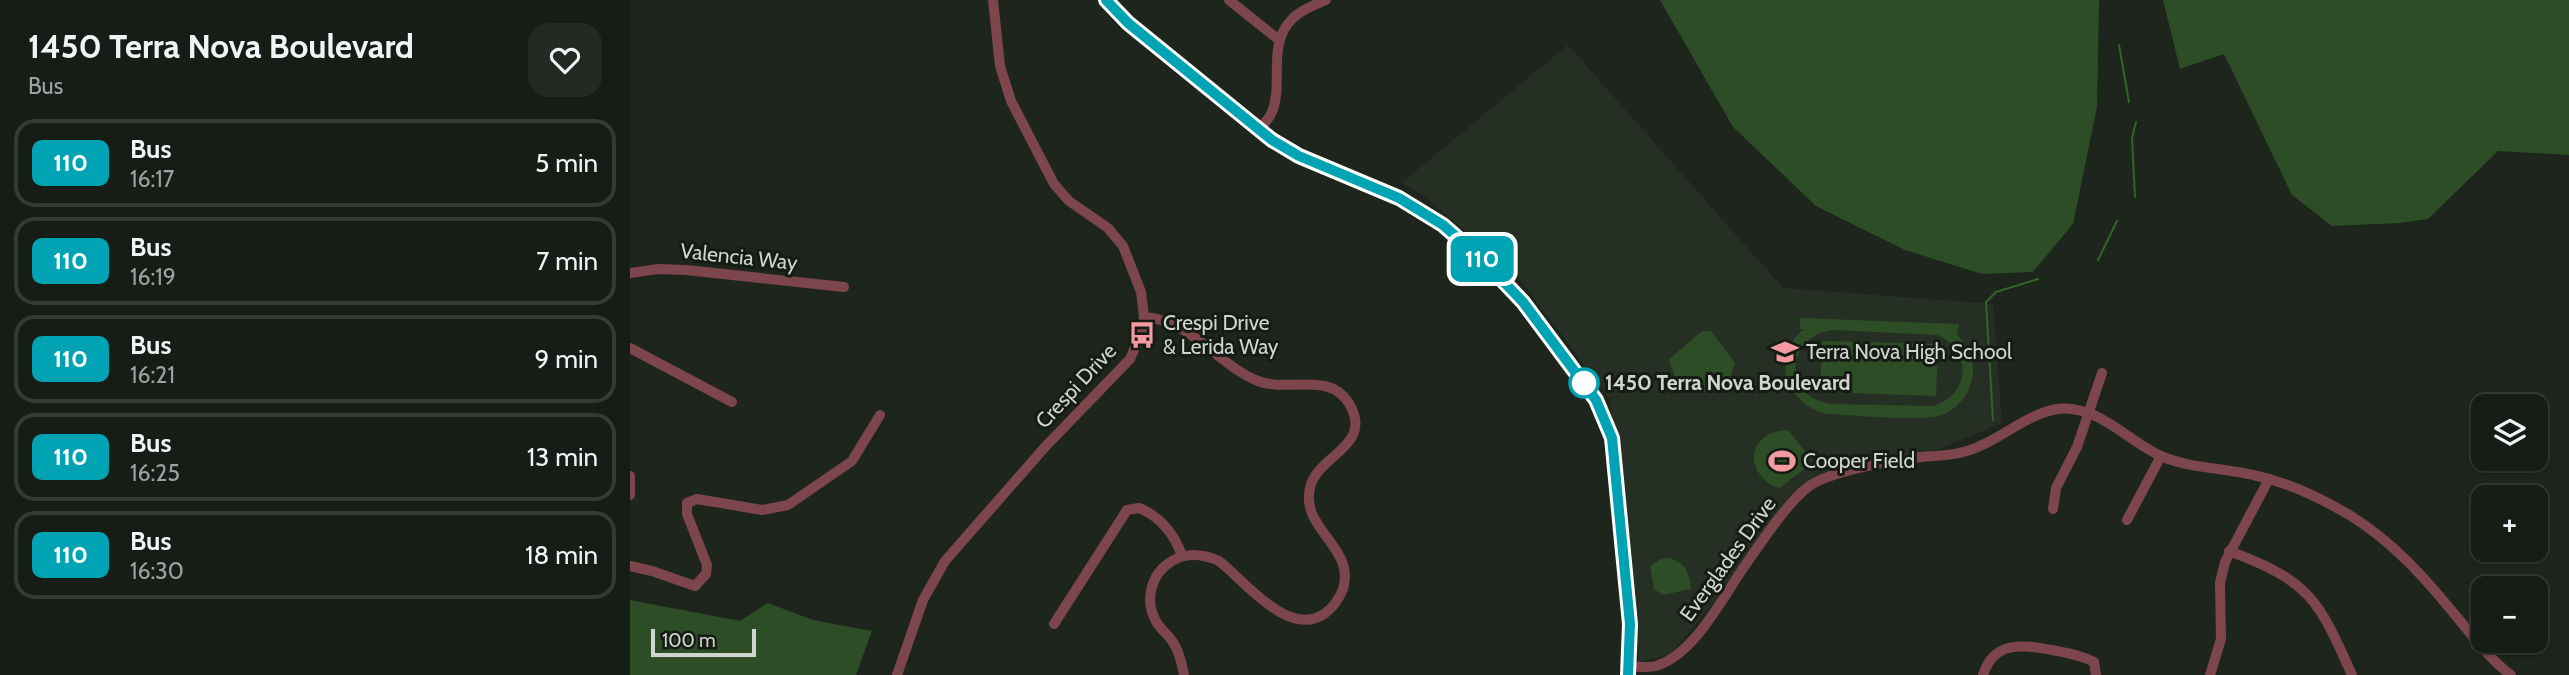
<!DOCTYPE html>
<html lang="en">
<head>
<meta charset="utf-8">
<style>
	:root { --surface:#161c16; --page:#232923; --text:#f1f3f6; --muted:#9ea1a1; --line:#353a35 }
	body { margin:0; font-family:Cabin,sans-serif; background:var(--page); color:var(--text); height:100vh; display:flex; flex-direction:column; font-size:26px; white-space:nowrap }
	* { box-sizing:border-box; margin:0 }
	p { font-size:23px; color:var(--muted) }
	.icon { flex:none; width:38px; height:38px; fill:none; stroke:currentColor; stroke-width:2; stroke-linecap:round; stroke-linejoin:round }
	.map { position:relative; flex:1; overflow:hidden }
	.drawer { display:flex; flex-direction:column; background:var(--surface); width:630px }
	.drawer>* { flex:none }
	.badge { padding:0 14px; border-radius:10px; font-size:24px; line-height:46px }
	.buttons { position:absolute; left:1841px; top:394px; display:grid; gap:14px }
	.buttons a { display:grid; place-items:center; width:77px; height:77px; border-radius:14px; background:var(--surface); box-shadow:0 2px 5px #0004,0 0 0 2px var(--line); font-size:35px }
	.scale { position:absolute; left:21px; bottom:18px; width:105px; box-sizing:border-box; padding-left:7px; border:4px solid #d1d5d0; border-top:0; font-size:19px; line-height:24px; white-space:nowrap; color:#d1d5d0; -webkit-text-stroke:5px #151c14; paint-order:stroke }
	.map>.badge { position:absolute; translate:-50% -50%; box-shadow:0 0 0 4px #fff }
	.round { display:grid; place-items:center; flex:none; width:74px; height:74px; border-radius:21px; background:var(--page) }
	.head { display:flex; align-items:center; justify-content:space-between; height:119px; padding:0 28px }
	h1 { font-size:33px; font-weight:700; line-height:52px }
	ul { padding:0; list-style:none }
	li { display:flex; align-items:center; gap:21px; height:88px; margin:0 14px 10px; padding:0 14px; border:4px solid var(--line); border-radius:21px }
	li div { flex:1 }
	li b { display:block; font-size:26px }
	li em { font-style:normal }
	li .badge { min-width:77px; font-weight:700; text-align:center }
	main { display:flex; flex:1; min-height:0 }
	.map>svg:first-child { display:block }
	.built { fill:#252f23 }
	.green { fill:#2d4d26; fill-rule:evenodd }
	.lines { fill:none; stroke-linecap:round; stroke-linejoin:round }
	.stream { stroke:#316425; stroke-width:2 }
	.minor { stroke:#7d464c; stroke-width:10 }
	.line-casing { stroke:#fff; stroke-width:16 }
	.line { stroke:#00a3b4; stroke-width:10 }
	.stop-dot { fill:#fff; stroke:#00a3b4; stroke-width:3.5 }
	.labels { text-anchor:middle; stroke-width:6; stroke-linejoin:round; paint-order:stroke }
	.street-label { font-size:21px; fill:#d1d5d0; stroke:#151c14 }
	.poi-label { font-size:21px; fill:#d1d5d0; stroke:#151c14; text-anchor:start }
	.stop-label { font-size:21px; font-weight:bold; fill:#d1d5d0; stroke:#151c14; text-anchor:start }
</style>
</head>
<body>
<main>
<section class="drawer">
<div class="head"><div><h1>1450 Terra Nova Boulevard</h1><p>Bus</p></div><a class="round"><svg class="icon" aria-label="heart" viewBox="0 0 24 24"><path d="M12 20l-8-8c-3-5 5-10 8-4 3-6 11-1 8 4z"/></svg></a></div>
<ul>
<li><span class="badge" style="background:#00a3b4;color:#fff">110</span><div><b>Bus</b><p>16:17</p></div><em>5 min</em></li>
<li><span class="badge" style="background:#00a3b4;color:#fff">110</span><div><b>Bus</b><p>16:19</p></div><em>7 min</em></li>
<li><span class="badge" style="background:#00a3b4;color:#fff">110</span><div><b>Bus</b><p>16:21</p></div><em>9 min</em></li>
<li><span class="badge" style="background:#00a3b4;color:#fff">110</span><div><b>Bus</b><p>16:25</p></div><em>13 min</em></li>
<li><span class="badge" style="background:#00a3b4;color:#fff">110</span><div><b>Bus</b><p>16:30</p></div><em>18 min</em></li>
</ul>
</section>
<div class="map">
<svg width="1939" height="675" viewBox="0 0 1939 675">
	<rect width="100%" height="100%" fill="#1e251d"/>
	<polygon class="built" points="938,45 1153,288 1363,304 1372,423 1310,449 1184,482 1041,654 1009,662 980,399 887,276 793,195 771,183"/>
	<g class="green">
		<polygon points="1030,0 1469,0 1467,107 1443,224 1403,272 1352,274 1275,250 1186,206 1103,127"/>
		<polygon points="1533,0 1939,0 1939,155 1868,151 1798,219 1769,223 1702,226 1662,195 1594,54 1550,69"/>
		<path d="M1170,318L1329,324L1327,335C1339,346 1346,362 1342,379C1339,395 1327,409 1312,415C1292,422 1222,415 1197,414C1157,405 1139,357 1174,329H1170ZM1204,330L1308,335C1342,352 1341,393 1304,406L1201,404C1152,398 1155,335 1204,330Z"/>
		<path d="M1072,331H1081L1105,363L1100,377L1088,389C1059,397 1046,387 1039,359Z"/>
		<polygon points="1192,341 1308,344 1306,396 1190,392"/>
		<path d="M1158,430L1180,457V465L1149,488C1126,481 1113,452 1136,436C1142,431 1150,431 1158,430Z"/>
		<path d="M1039,558C1056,563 1059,572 1061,589L1033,595L1024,589L1020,566L1031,559Z"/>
		<polygon points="0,600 110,621 138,603 183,620 242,631 226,675 0,675"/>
	</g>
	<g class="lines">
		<g class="stream">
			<polyline points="1489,45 1499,102"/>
			<polyline points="1505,197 1502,138 1506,122"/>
			<polyline points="1468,260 1487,221"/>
			<polyline points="1363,420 1356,302 1366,292 1408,279"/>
		</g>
		<g class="minor">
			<polyline points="476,0 498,23 642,140 669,156 769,198 799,215 839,246 882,289 958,388 978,424 985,452 1000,624 1001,652 998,675"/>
			<polyline points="599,0 649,40"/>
			<path d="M629,130C633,125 639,119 642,112C654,82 636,44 663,18C672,9 685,5 696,0"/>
			<polyline points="0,273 28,269 56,270 214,287"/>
			<path d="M514,317C562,320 586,364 628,381C659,393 700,370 720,405C743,447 687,455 680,488C670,529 726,547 713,589C709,599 703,608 694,614C658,638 615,581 589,561C573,554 557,552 542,561C520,574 514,602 527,623C532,631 540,636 544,644C550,653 552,665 554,675"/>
			<polyline points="0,348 102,402"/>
			<polyline points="0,476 0,495"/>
			<polyline points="1423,509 1426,488 1447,447 1472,373"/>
			<polyline points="1497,520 1531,456"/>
			<path d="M1599,551C1680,581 1688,599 1722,675"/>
			<polyline points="0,566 22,571 65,586 76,574 77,565 57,514 57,503 67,499 132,510 158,505 222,461 250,415"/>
			<path d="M424,624L497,510L509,508C530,516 545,535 552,556"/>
			<path d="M1000,666C1009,667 1018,668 1026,666C1064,655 1093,597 1114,567C1130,544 1157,503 1178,487C1199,471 1264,460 1292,457C1304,456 1317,456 1329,453C1365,446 1392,415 1427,409C1469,404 1498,442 1533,457C1561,468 1593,468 1623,475C1657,482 1691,498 1721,516C1763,542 1795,578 1826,616C1843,636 1859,659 1881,675"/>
			<polyline points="267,675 293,600 315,561 415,447 500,359 513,329 514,317 511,292 493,246 478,228 439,201 424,184 381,101 370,66 363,0"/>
			<path d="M1353,675C1364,640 1392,645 1422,650C1437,653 1451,655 1464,662L1466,675"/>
			<polyline points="1580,675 1591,639 1590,583 1595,562 1639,479"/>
		</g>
	</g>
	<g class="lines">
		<defs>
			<polyline id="line" points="476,0 498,23 642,140 669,156 769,198 813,225 855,262 893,302 966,400 982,438 1000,624 998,675"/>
		</defs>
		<use href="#line" class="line-casing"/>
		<use href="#line" class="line"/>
	</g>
	<defs>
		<symbol id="bus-bare" viewBox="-9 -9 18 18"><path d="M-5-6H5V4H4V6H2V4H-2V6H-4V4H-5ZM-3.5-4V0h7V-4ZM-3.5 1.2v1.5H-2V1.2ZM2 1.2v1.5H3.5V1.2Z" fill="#f49aa3" stroke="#151c14" stroke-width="2.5" paint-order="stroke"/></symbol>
		<symbol id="school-bare" viewBox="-9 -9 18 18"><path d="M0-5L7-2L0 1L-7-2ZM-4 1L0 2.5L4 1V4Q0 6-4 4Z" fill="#f49aa3" stroke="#151c14" stroke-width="2.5" paint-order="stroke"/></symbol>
		<symbol id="stadium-bare" viewBox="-9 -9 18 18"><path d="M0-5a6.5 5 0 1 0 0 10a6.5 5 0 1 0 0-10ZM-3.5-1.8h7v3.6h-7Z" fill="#f49aa3" stroke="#151c14" stroke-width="2.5" paint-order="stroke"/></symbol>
	</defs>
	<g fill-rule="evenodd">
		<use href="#bus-bare" x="493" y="316" width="38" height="38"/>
		<use href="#school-bare" x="1136" y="333" width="38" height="38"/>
		<use href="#stadium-bare" x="1133" y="442" width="38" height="38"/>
	</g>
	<circle class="stop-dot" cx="954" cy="383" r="14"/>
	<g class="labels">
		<g class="street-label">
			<text transform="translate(109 257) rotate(6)" y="7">Valencia Way</text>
			<text transform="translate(446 386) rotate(-47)" y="7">Crespi Drive</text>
			<text transform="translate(1098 559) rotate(-54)" y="7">Everglades Drive</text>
		</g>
		<g class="poi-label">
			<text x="533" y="330">Crespi Drive<tspan x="533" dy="24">&amp; Lerida Way</tspan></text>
			<text x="1176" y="359">Terra Nova High School</text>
			<text x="1173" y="468">Cooper Field</text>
		</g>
		<g class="stop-label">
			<text x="975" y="390">1450 Terra Nova Boulevard</text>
		</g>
	</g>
</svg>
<div class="buttons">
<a><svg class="icon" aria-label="layers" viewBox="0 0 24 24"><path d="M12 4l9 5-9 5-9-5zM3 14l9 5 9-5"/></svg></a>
<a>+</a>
<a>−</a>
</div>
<div class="scale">100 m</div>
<b class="badge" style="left:852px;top:259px;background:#00a3b4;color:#fff">110</b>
</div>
</main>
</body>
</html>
